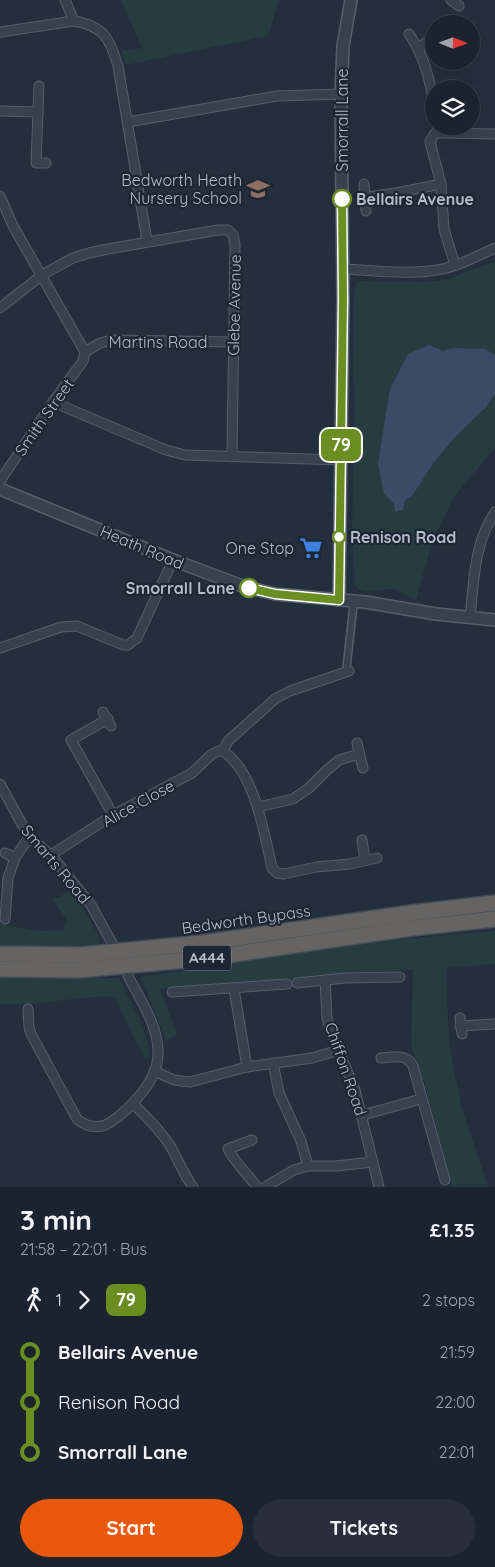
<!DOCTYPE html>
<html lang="en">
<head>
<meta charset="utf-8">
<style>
	:root { --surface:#1b232e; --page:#282f3a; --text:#f1f3f6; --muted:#a0a4aa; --line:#39404a; --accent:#ea580c }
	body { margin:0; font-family:Quicksand,sans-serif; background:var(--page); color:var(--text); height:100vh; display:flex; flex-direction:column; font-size:19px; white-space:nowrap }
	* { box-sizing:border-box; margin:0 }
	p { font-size:16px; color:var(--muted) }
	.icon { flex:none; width:28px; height:28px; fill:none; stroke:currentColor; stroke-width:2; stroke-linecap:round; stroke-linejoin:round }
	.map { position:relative; height:1187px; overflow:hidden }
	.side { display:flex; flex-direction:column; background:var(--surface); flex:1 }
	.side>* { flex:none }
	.badge { padding:0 10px; border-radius:8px; font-size:18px; line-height:32px }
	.needle { width:32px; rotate:91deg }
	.controls { position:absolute; left:425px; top:15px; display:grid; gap:10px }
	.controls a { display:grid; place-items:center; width:55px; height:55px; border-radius:50%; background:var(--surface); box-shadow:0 5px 20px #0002,0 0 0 1px var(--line); font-size:25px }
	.map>.badge { position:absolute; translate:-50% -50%; box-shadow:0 0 0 2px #fff }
	.legs { display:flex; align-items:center; gap:8px; height:55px; padding:0 20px; font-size:16px }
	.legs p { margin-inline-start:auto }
	.head { display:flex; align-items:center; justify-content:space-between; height:85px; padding:0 20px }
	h1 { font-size:28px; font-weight:800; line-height:38px }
	.button { display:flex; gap:10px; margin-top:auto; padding:10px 20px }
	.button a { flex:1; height:58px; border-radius:30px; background:var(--accent); color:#fff; font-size:20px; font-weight:800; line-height:58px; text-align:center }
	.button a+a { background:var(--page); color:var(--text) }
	ul { padding:0 20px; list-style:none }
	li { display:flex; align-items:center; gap:18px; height:50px; font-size:19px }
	li i { display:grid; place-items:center; width:8px; height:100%; margin:0 6px; background:currentColor }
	li i::after { content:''; width:12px; height:12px; margin:-6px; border:4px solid; border-radius:50%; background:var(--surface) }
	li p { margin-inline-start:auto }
	li:first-child i { background:linear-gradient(#0000 50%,currentColor 0) }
	li:last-child i { background:linear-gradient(currentColor 50%,#0000 0) }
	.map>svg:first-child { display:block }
	.green { fill:#263c3f }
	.water { fill:#394c67 }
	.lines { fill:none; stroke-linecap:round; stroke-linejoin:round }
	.pedestrian-casing { stroke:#565f6c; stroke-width:9 }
	.minor-casing { stroke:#565f6c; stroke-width:11 }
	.tertiary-casing { stroke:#565f6c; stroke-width:14 }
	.trunk-casing { stroke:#434c59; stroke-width:18 }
	.pedestrian { stroke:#38414e; stroke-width:6 }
	.minor { stroke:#38414e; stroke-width:9 }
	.tertiary { stroke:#38414e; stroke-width:11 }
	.trunk { stroke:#656462; stroke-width:15 }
	.line-1-casing { stroke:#fff; stroke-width:11 }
	.line-1 { stroke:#6b8e23; stroke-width:8 }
	.stop-1-dot { fill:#fff; stroke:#6b8e23; stroke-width:2.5 }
	.labels { text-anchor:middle; stroke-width:4.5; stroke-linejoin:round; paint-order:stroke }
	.shield { fill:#1d2633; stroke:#878f9c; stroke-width:1 }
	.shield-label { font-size:15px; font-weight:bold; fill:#b4bcc9 }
	.street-label { font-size:16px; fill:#b4bcc9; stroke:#1d2633 }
	.poi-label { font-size:16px; fill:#b4bcc9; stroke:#1d2633; text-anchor:end }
	.stop-label { font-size:16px; font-weight:bold; fill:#b4bcc9; stroke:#1d2633; text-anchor:start }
</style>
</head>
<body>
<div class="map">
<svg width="495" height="1187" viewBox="0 0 495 1187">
	<rect width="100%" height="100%" fill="#242f3e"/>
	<g class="green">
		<polygon points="121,0 279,0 268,36 126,65 121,51 142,48"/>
		<path d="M495,261V448L455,495L433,540L416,600C409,597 401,591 394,589C382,587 362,599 355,585L352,531L355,387L353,378L354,294L356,284L360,281L421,282L446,280Z"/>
		<polygon points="71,888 96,931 100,944 33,949 0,947 0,924 38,931 63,930 66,918 52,899 60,897"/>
		<path d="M495,931V964L446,968L449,1043L461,1105L488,1187H452L424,1081L411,1046L413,969L160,989L177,1034L166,1041L141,977C259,960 376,939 495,931Z"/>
		<path d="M0,977L119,978C132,1004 147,1028 150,1058H145L134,1038L115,997C77,995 39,1007 0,1004Z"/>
	</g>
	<polygon class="water" points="429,345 443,351 452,348 485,349 495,355 495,394 486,407 454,438 434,462 412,496 405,500 403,510 395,512 394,504 384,493 378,464 390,389 408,354"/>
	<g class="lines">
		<defs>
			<polyline id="pedestrian" points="346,672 354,601"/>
			<g id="minor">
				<polyline points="65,0 74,21"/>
				<polyline points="451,0 459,6"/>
				<path d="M0,32L74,21C104,26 110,39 118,66L147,241"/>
				<path d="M409,34C424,56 428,75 434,101"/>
				<polyline points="418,48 432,39"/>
				<polyline points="39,86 36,163 46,163"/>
				<polyline points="0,111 38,112"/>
				<polyline points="128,122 277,96 341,94"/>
				<polyline points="364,184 366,211"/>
				<polyline points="0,196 13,226 85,352"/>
				<path d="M365,197C391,195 416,189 441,184"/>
				<polyline points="455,265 444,229 441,184 430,142 435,133 440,133 495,134"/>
				<path d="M343,269C373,270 406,275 437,270C457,267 477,256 495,248"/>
				<polyline points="0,308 42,275 73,258 89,253 108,249 218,230 228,230 233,235 235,244 232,457"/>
				<polyline points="85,352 100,343 112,340 233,342"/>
				<polyline points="53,402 166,450 185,455 341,460"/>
				<polyline points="0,481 53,402 83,361 85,352"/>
				<path d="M470,617C474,581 474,543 495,512"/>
				<polyline points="0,648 61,627 77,626 123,645 128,645 137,638 173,560"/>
				<polyline points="103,712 111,726"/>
				<polyline points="108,719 71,740 113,815"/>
				<polyline points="357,743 363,768"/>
				<path d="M223,751C255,772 264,833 272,868L277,873L284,874L316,867L350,864L377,858"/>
				<polyline points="0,784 29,837 51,855 91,905 112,943"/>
				<polyline points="258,807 293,799 309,788 327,770 339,760 359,754"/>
				<polyline points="362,840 365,860"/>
				<polyline points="5,853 15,858"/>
				<polyline points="51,855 113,815 192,773 211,755 218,751 223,751 228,741 275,699 290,691 349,671"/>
				<polyline points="5,919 8,878 15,858 29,837"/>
				<polyline points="325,980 327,1018 331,1032 355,1090 379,1187"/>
				<polyline points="297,983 345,978 400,977"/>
				<polyline points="234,989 247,1067"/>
				<polyline points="172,992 287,984"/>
				<path d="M28,1009L29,1027L31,1034L77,1119C84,1125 92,1128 102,1126C108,1125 113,1120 118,1117C137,1101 160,1077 158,1050C157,1024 140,999 128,976"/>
				<polyline points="460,1018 462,1034"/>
				<polyline points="460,1026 495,1024"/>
				<path d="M381,1058C393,1057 406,1053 413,1066L445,1180"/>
				<polyline points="273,1063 279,1093 301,1141 308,1166"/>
				<polyline points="154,1071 174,1080 190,1082 247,1067 312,1058 339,1050"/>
				<path d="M133,1104C148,1118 162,1132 172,1149C179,1162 184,1175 193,1187"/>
				<polyline points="363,1115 421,1099"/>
				<path d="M252,1140L228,1149C235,1163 248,1174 257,1187"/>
				<polyline points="265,1187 294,1170 308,1166 336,1166 373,1162"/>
			</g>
			<g id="tertiary">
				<polyline points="0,489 173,560 242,586 275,594 365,602 436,614 495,620"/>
				<polyline points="339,600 343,299 341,94 343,46 351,0"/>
			</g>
			<g id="trunk">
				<polyline points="0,954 80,955 202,943 411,913 495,903"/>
				<polyline points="0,969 79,970 207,958 412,928 495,919"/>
			</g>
		</defs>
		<use href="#pedestrian" class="pedestrian-casing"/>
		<use href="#minor" class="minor-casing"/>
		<use href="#tertiary" class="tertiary-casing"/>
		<use href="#trunk" class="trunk-casing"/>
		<use href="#pedestrian" class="pedestrian"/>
		<use href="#minor" class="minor"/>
		<use href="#tertiary" class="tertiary"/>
		<use href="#trunk" class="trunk"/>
	</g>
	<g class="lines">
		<defs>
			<polyline id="line-1" points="249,588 275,594 339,600 343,299 342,199"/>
		</defs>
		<use href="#line-1" class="line-1-casing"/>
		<use href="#line-1" class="line-1"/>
	</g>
	<defs>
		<symbol id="school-bare" viewBox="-9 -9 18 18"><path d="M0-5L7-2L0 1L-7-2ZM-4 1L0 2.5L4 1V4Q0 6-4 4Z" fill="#8d6e63" stroke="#1d2633" stroke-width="2.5" paint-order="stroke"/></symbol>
		<symbol id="supermarket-bare" viewBox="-9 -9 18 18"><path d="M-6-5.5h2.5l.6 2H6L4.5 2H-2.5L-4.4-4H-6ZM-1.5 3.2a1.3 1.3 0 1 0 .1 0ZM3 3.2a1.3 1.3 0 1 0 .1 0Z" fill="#3f7fe0" stroke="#1d2633" stroke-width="2.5" paint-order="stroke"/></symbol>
	</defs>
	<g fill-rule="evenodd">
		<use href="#school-bare" x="242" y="173" width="32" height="32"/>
		<use href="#supermarket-bare" x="295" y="532" width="32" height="32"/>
	</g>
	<g class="stop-1-dot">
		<circle cx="342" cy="199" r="9"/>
		<circle cx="339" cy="537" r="6"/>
		<circle cx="249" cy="588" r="9"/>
	</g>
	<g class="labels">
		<rect class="shield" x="183" y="945.5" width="48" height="25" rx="4"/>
		<g class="shield-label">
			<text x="207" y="963">A444</text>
		</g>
		<g class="street-label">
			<text transform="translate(342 120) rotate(-90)" y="6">Smorrall Lane</text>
			<text transform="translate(234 305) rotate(-89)" y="6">Glebe Avenue</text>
			<text x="158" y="348">Martins Road</text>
			<text transform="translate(44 417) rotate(-55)" y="6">Smith Street</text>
			<text transform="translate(142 547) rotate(23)" y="6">Heath Road</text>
			<text transform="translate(138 803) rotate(-29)" y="6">Alice Close</text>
			<text transform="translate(56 864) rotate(50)" y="6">Smarts Road</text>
			<text transform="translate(246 919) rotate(-8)" y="6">Bedworth Bypass</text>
			<text transform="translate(346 1069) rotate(71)" y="6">Chiffon Road</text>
		</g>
		<g class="poi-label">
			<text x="242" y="186">Bedworth Heath<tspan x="242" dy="18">Nursery School</tspan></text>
			<text x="294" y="554">One Stop</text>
		</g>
		<g class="stop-label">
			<text x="356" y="205">Bellairs Avenue</text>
			<text x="350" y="543">Renison Road</text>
			<text x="235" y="594" text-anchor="end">Smorrall Lane</text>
		</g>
	</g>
</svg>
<div class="controls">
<a><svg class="needle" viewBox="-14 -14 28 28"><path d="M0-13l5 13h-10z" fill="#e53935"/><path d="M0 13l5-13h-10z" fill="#a0a4aa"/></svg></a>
<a><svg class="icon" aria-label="layers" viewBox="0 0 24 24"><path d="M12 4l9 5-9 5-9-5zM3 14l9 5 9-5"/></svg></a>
</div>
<b class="badge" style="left:341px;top:445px;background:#6b8e23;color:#fff">79</b>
</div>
<section class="side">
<div class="head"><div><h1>3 min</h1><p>21:58 – 22:01 · Bus</p></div><b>£1.35</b></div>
<div class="legs"><svg class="icon" aria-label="walk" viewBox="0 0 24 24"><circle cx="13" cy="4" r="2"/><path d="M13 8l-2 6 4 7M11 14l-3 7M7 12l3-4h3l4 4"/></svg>1<svg class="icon" aria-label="forward" viewBox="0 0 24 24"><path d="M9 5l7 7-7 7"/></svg><b class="badge" style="background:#6b8e23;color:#fff">79</b><p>2 stops</p></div>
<ul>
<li><i style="color:#6b8e23"></i><b>Bellairs Avenue</b><p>21:59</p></li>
<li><i style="color:#6b8e23"></i><span>Renison Road</span><p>22:00</p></li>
<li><i style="color:#6b8e23"></i><b>Smorrall Lane</b><p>22:01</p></li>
</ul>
<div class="button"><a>Start</a><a>Tickets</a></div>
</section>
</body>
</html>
